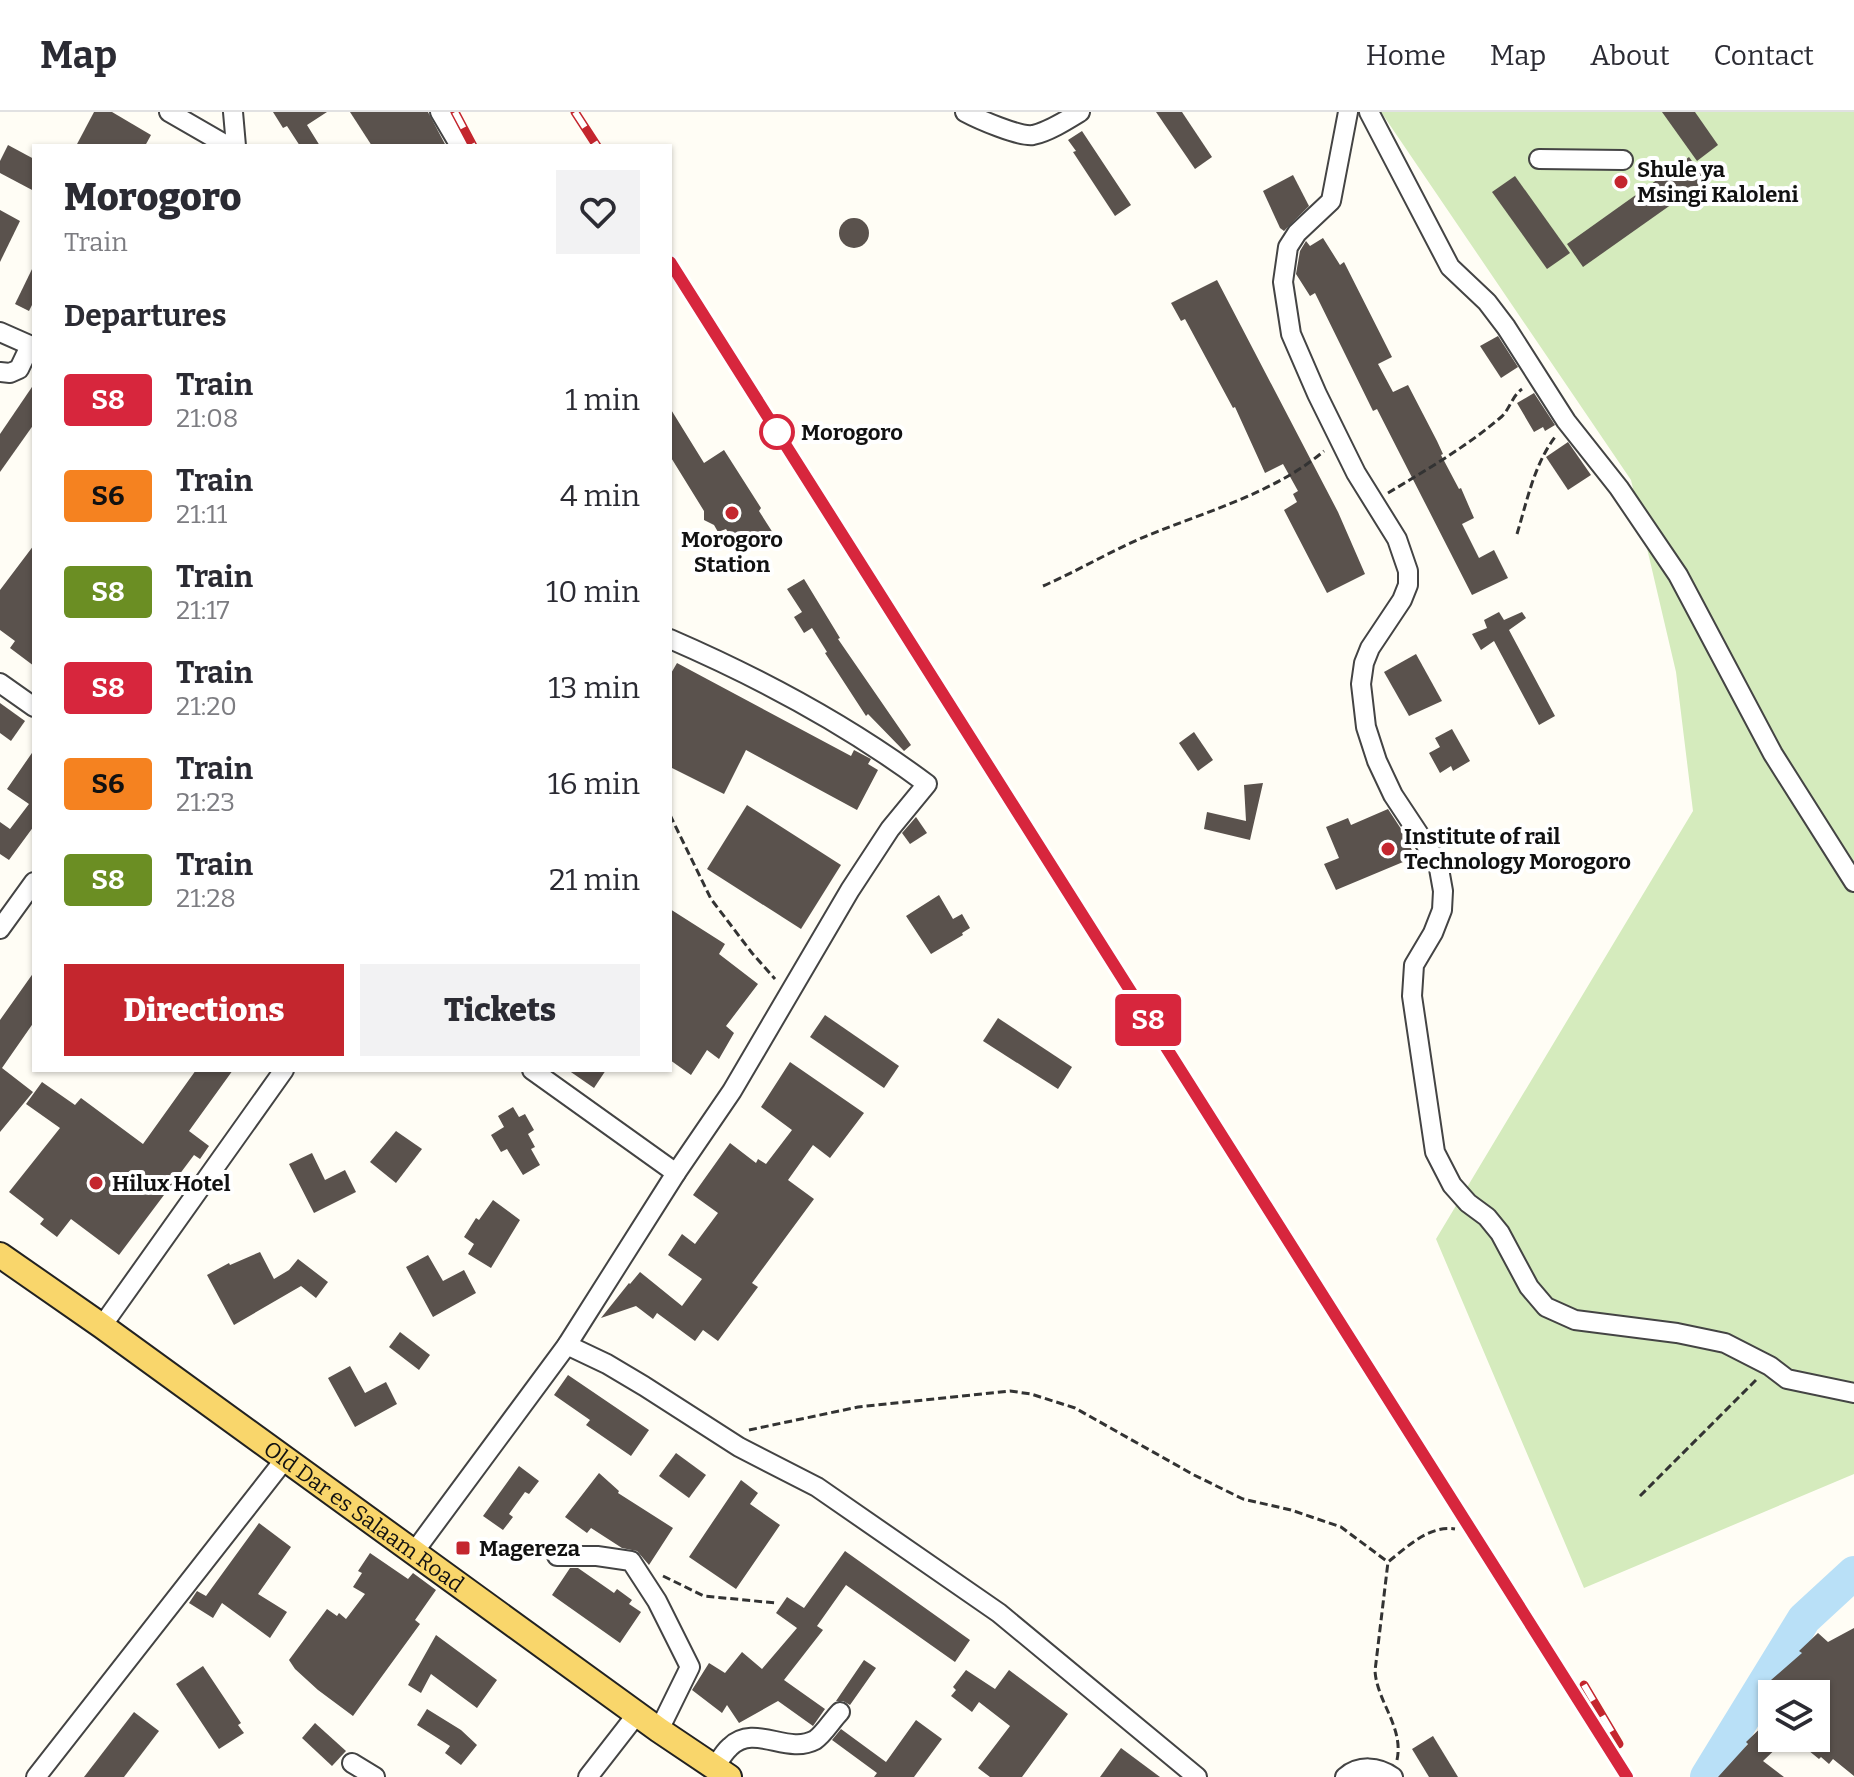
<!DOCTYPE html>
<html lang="en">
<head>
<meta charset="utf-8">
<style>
	:root { --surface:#fff; --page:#f2f2f3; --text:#2b2b33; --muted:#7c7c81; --line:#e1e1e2; --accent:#c4262e }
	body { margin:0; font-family:Bitter,serif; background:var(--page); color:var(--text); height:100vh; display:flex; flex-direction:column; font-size:30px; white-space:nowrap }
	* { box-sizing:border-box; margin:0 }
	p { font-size:26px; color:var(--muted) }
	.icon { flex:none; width:44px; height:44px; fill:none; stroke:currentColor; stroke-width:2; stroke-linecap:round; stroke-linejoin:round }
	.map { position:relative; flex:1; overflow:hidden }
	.drawer { position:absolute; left:32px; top:32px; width:640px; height:928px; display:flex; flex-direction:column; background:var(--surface); border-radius:0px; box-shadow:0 2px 6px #0004 }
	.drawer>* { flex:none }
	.badge { padding:0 16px; border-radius:6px; font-size:28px; line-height:52px }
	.fabs { position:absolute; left:1758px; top:1568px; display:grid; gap:16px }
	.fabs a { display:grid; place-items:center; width:72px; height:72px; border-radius:0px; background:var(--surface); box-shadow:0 2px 6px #0004; font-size:40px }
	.map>.badge { position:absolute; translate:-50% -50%; box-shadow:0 0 0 4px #fff }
	h2 { padding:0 32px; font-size:30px; line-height:72px }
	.round { display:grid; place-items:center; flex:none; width:84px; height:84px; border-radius:0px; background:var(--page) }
	.headline { display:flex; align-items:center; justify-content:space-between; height:136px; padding:0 32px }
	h1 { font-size:38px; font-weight:800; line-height:60px }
	.primary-button { display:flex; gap:16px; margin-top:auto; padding:16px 32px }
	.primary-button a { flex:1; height:92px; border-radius:0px; background:var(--accent); color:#fff; font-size:32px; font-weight:800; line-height:92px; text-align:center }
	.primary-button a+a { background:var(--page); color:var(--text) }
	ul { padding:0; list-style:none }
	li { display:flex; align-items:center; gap:24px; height:96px; padding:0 32px }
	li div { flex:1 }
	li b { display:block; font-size:30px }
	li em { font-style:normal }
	li .badge { min-width:88px; font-weight:700; text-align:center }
	header { display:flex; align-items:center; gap:48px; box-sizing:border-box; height:112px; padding:0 40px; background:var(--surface); border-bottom:2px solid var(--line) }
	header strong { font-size:38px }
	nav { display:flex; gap:44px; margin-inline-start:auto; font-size:28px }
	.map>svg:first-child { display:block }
	.green { fill:#d5ebbd }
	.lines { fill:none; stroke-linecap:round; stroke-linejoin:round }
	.river { stroke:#b9e0f7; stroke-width:34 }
	.building { fill:#5a524d }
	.minor-casing { stroke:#444; stroke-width:22 }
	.major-casing { stroke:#222; stroke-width:28 }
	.path { stroke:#333; stroke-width:3; stroke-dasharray:8 4; stroke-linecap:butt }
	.minor { stroke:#fff; stroke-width:18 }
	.major { stroke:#f9d66b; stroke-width:24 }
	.rail-casing { stroke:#c4262e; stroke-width:9 }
	.rail { stroke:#fff; stroke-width:6; stroke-dasharray:18; stroke-linecap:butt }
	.line-casing { stroke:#fff; stroke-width:18 }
	.line { stroke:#d7263d; stroke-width:12 }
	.poi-dot { fill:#c4262e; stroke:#fff; stroke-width:3 }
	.stop-dot { fill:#fff; stroke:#d7263d; stroke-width:4 }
	.labels { text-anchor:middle; stroke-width:8; stroke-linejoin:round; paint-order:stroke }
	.poi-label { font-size:22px; font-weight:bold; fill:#111; stroke:#fff; text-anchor:start }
	.stop-label { font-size:22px; font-weight:bold; fill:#111; stroke:#fff; text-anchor:start }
	.street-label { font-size:22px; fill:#111; stroke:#fff }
</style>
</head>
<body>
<header>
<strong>Map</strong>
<nav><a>Home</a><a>Map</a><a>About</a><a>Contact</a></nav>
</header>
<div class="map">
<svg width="1854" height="1665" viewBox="0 0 1854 1665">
	<rect width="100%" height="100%" fill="#fffdf5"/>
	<polygon class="green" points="1381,0 1854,0 1854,1362 1584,1476 1436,1127 1693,699 1676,560 1631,368"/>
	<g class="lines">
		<polyline class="river" points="1707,1665 1804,1507 1854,1461"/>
	</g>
	<g class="building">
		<polygon points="94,0 112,0 151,23 145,34 76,34"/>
		<polygon points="273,0 327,0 307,13 320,34 300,34 287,14 283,16"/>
		<polygon points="350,0 428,0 446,34 372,34"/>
		<polygon points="1156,0 1182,0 1212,45 1195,57"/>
		<polygon points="1662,0 1695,0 1718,33 1697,49"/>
		<polygon points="1082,19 1131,93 1115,104 1073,40 1076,39 1068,28"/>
		<polygon points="8,33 34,47 34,79 0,61 0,49"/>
		<polygon points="1689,45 1706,68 1583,155 1567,132"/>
		<polygon points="1293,63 1309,94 1284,119 1280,116 1263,79"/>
		<polygon points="1515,64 1570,141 1547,157 1492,80"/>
		<polygon points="0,98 20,109 0,150"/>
		<circle cx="854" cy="121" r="15"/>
		<polygon points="1323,126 1340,153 1344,150 1392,245 1378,252 1393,280 1408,273 1437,329 1443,342 1441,343 1459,377 1461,376 1474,406 1462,412 1479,446 1494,438 1508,466 1472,483 1377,297 1373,299 1315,181 1310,184 1296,162 1300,139 1306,129 1310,134"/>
		<polygon points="34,153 34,189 29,199 15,192"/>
		<polygon points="1217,168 1338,400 1365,462 1327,481 1284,398 1297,390 1293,382 1298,379 1283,352 1265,361 1235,295 1233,296 1185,207 1181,209 1171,191"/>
		<polygon points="1498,224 1518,255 1501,266 1480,234"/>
		<polygon points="34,272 34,312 0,360 0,322"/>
		<polygon points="1534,281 1555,313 1545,319 1543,315 1534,320 1517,291"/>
		<polygon points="670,296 704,351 724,338 761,396 759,399 773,421 741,441 726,417 718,420 714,413 704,408 704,399 670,344"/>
		<polygon points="1568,330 1591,363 1568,378 1546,345"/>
		<polygon points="34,433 34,554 10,536 15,529 0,518 0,478"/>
		<polygon points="804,467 840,526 838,527 911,633 904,639 868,602 866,604 825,541 827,540 812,516 804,521 794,505 802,500 787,477"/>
		<polygon points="1499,500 1504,508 1522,500 1526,506 1509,518 1555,604 1539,613 1494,529 1481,538 1472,522 1487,516 1484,508"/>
		<polygon points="1416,542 1442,589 1409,604 1384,560"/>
		<polygon points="677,551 851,644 854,638 871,647 868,652 878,658 857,698 746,638 724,682 670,655 670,563"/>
		<polygon points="0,591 25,609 11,629 0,621"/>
		<polygon points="1452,617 1470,649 1453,659 1451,654 1440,661 1429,641 1440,635 1435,626"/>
		<polygon points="1194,620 1213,648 1198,659 1179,631"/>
		<polygon points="34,638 34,714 9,748 0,742 0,710 10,717 29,692 7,677"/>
		<polygon points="1263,671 1250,728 1204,717 1207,700 1246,709 1244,673"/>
		<polygon points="747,693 841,753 801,817 707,757"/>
		<polygon points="1388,697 1405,723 1415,745 1336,778 1324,752 1339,746 1326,715 1348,706 1351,713"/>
		<polygon points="916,705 927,721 910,732 902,721"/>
		<polygon points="939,783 953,807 962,802 970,816 962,821 963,823 931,842 906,804"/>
		<polygon points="670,797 725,832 719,842 758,872 726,914 734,921 719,947 707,938 691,963 670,948"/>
		<polygon points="34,860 34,910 2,956 33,980 0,1020 0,908"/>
		<polygon points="825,903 899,954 884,976 810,925"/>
		<polygon points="998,906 1072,955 1058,977 983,929"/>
		<polygon points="790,950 864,1001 830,1046 813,1033 788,1068 814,1087 752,1171 758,1175 718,1229 703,1218 695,1229 657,1201 653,1207 636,1194 601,1206 629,1171 630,1172 640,1160 682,1194 702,1167 668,1143 682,1122 695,1132 718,1101 693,1083 730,1031 756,1051 758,1047 766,1052 792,1018 761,995"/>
		<polygon points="196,958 233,958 189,1019 209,1034 200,1047 194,1043 119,1143 71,1107 57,1125 40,1112 44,1107 9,1080 60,1016 26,992 42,970 75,993 81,986 143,1032"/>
		<polygon points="568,958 606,958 594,976"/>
		<polygon points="513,995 519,1005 525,1002 534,1018 528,1022 535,1035 531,1037 540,1053 523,1063 507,1037 501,1040 491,1023 504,1015 498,1004"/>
		<polygon points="396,1019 422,1037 396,1071 370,1050"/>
		<polygon points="312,1041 325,1068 345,1058 356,1080 314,1101 289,1052"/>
		<polygon points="493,1088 520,1108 491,1156 468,1142 474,1132 464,1125 476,1106 479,1108"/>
		<polygon points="260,1140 274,1167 289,1158 298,1147 328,1170 316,1186 301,1174 234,1213 207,1163 229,1151 230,1153"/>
		<polygon points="428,1143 443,1169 464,1158 476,1181 433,1205 406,1155"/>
		<polygon points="400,1220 430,1243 419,1258 389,1235"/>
		<polygon points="350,1254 365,1281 386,1270 397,1292 355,1315 328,1266"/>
		<polygon points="568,1263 649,1318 631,1344 586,1313 590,1308 554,1283"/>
		<polygon points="676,1341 706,1363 689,1386 659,1364"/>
		<polygon points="519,1354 539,1369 529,1382 525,1380 509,1402 513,1405 503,1418 483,1404"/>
		<polygon points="599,1361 619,1379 618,1381 673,1416 649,1453 637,1439 622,1436 591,1416 587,1421 565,1405"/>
		<polygon points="741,1368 758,1381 750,1392 780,1413 736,1477 689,1445"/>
		<polygon points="259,1411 291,1435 258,1482 287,1500 270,1526 222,1491 213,1506 189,1491 197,1479 206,1484"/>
		<polygon points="845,1439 970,1528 955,1550 846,1473 817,1514 823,1518 784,1568 825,1597 813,1614 778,1589 739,1611 727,1593 722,1601 692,1578 709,1551 725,1561 742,1540 762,1557 797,1516 776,1501 787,1485 804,1496"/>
		<polygon points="370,1441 408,1467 413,1461 436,1478 415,1508 420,1512 353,1604 318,1578 295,1557 289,1548 327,1497 337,1504 339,1501 346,1507 365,1482 353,1475 362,1461 358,1459"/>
		<polygon points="570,1456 578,1456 614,1481 617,1477 632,1488 629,1492 641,1500 620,1531 552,1483"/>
		<polygon points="1854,1516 1854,1664 1833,1647 1829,1652 1821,1645 1819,1647 1793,1626 1816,1626 1816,1582 1788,1582 1771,1568 1802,1541 1799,1539 1818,1521 1828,1530"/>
		<polygon points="436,1523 497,1568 477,1596 431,1562 421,1581 408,1573"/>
		<polygon points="864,1548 876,1556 850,1593 843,1589 836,1589"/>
		<polygon points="203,1554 241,1611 238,1613 244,1621 219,1637 176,1572"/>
		<polygon points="966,1558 995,1577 1009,1558 1068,1602 1022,1665 990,1665 978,1656 1010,1614 979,1590 972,1600 951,1584 956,1578 953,1575"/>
		<polygon points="427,1597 461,1618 477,1633 461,1653 445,1641 450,1634 417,1613"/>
		<polygon points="134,1600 159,1619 124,1665 84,1665"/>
		<polygon points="1772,1605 1772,1626 1787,1626 1763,1649 1784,1665 1718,1665 1748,1632 1746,1630"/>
		<polygon points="916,1608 942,1627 914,1665 874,1665 877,1661 832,1628 841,1617 886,1650"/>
		<polygon points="315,1611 346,1639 332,1654 302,1626"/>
		<polygon points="1433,1624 1458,1665 1429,1665 1412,1637"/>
		<polygon points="1121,1636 1160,1665 1100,1665"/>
	</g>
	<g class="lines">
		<defs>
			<g id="minor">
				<polyline points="169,0 228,34"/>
				<polyline points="233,0 236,34"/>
				<polyline points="440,0 460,34"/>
				<path d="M965,0C978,7 1019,25 1033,23C1048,20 1067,8 1080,0"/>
				<polyline points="1348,0 1331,89 1297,121 1288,135 1283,170 1291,222 1317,282 1356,361 1397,427 1408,459 1408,473 1402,488 1370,536 1364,551 1361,572 1366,615 1377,649 1393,683 1438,751 1443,779 1442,798 1433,821 1414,853 1412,884 1435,1040 1452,1073 1468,1091 1487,1105 1500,1121 1529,1175 1546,1195 1575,1208 1677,1221 1725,1231 1770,1254 1787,1267 1854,1281"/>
				<polyline points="1369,0 1450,155 1487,190 1506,215 1566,309 1619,376 1678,463 1773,642 1854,770"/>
				<polyline points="1539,47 1623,48"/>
				<polyline points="0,220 34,235"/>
				<polyline points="0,260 10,261 19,257 30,234"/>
				<polyline points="0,571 34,595"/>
				<polyline points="0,817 34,770"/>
				<polyline points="532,958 676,1061"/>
				<polyline points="102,1214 284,958"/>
				<polyline points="567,1233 607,1252 644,1274 739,1335 817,1375 999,1501 1197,1665"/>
				<path d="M414,1440L567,1233L676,1061L732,979L850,778L890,717L927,672C848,613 760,566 670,527"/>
				<polyline points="557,1444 597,1444 631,1449 657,1489 690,1555 659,1618"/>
				<polyline points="352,1651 375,1665"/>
				<path d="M715,1655C719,1649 724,1640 730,1635C754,1611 787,1643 815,1628C824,1622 832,1608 840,1600"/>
				<polyline points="36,1665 285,1347"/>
				<polyline points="588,1665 637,1602"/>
				<path d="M1345,1665C1359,1653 1378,1654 1393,1665"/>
			</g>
			<g id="major">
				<path id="s1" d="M0,1143L102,1214L659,1618L729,1665"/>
			</g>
		</defs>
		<use href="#minor" class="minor-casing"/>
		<use href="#major" class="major-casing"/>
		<g class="path">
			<path d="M1388,381C1426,358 1466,335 1500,306C1510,298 1511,285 1522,277"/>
			<path d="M1517,422C1527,389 1534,353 1555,325"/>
			<path d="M1043,474C1082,457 1119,434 1159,419C1215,397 1278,378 1324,339"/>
			<polyline points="670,703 711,787 752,841 775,867"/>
			<polyline points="749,1318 858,1295 1010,1279 1031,1282 1075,1296 1194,1363 1243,1387 1291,1398 1341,1415 1388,1450"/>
			<polyline points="1640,1384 1756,1268"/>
			<polyline points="663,1464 704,1484 776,1491"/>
			<path d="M1397,1648C1404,1615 1377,1590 1375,1559L1388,1450C1407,1435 1429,1413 1455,1417"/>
		</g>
		<use href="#minor" class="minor"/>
		<use href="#major" class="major"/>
		<defs>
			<g id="rail">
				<polyline points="455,0 473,34"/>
				<polyline points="575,0 597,34"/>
				<polyline points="670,150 1627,1665"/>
				<polyline points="1584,1573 1619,1632"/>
			</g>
		</defs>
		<use href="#rail" class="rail-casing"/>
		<use href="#rail" class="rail"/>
	</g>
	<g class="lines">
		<defs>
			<polyline id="line" points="670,150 1627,1665"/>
		</defs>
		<use href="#line" class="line-casing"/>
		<use href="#line" class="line"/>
	</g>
	<g class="poi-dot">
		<circle cx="1621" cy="70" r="8"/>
		<circle cx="732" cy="401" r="8"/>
		<circle cx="1388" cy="737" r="8"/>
		<circle cx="96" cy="1071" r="8"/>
		<rect x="455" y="1428" width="16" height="16" rx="4"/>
	</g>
	<circle class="stop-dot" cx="777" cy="320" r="16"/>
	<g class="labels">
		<g class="poi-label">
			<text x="1637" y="65">Shule ya<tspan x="1637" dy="25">Msingi Kaloleni</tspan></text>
			<text x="732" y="435" text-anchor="middle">Morogoro<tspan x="732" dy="25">Station</tspan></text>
			<text x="1404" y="732">Institute of rail<tspan x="1404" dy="25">Technology Morogoro</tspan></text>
			<text x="112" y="1079">Hilux Hotel</text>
			<text x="479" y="1444">Magereza</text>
		</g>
		<g class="stop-label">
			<text x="801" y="328">Morogoro</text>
		</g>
		<g class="street-label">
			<text dy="8" stroke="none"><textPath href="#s1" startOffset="448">Old Dar es Salaam Road</textPath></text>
		</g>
	</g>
</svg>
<div class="fabs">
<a><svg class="icon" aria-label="layers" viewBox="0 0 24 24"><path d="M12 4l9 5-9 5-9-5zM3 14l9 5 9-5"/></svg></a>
</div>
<b class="badge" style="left:1148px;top:908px;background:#d7263d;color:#fff">S8</b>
<section class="drawer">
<div class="headline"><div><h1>Morogoro</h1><p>Train</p></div><a class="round"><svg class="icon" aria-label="heart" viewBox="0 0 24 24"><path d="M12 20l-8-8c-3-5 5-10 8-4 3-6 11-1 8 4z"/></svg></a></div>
<h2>Departures</h2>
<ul>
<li><span class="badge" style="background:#d7263d;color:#fff">S8</span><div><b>Train</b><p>21:08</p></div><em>1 min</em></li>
<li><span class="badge" style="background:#f58220;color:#111">S6</span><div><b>Train</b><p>21:11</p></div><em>4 min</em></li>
<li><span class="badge" style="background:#6b8e23;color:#fff">S8</span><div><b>Train</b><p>21:17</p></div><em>10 min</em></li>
<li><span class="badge" style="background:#d7263d;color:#fff">S8</span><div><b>Train</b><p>21:20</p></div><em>13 min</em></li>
<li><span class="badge" style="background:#f58220;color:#111">S6</span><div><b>Train</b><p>21:23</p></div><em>16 min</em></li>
<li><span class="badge" style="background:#6b8e23;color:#fff">S8</span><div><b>Train</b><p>21:28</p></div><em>21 min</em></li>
</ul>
<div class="primary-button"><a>Directions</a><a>Tickets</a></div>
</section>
</div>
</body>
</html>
